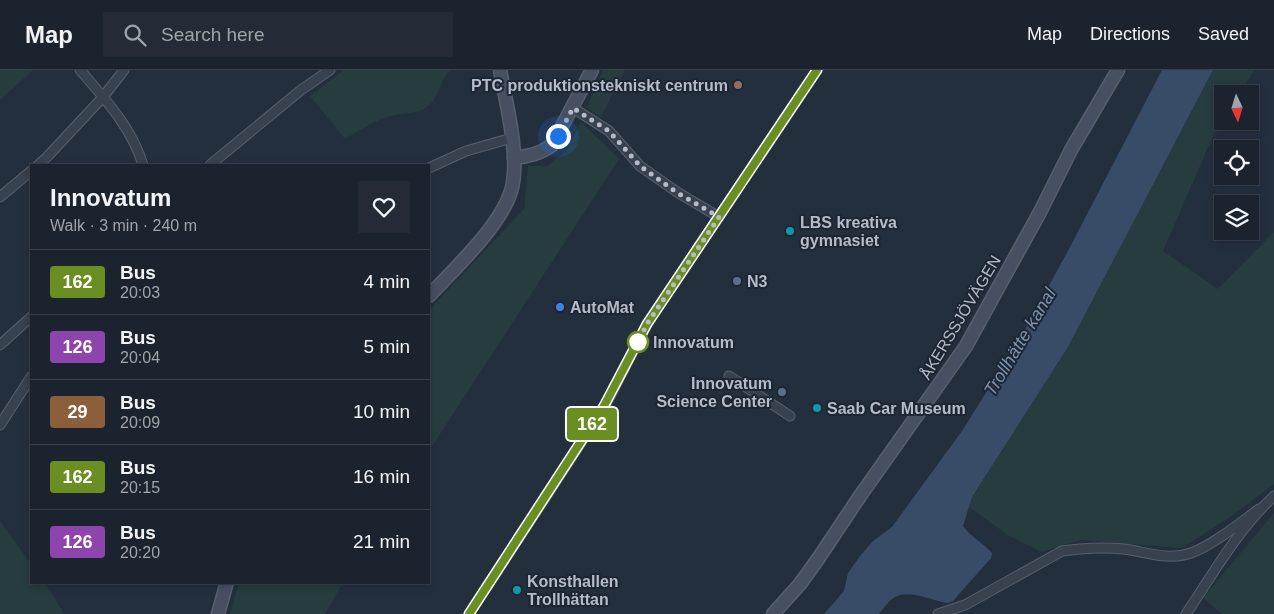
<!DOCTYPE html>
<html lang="en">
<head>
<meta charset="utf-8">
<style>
	:root { --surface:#1b232e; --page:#242b36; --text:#f1f3f6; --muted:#a0a4aa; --line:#39404a }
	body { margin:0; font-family:Arial,sans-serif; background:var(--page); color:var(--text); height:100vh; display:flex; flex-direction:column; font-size:19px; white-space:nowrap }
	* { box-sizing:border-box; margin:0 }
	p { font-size:16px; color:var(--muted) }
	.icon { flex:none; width:28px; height:28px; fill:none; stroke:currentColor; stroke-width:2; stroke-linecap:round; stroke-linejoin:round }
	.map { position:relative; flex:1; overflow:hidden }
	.sheet { position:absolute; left:30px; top:94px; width:400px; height:420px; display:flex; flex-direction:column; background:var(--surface); border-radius:0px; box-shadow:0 2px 8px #0003,0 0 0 1px var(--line) }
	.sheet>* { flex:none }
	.badge { padding:0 10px; border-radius:4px; font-size:18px; line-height:32px }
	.needle { width:32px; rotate:176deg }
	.tools { position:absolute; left:1214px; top:15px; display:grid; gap:10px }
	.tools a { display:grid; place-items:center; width:45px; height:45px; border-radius:0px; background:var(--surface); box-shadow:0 2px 8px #0003,0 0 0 1px var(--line); font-size:25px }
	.you { position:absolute; width:25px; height:25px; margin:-12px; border:4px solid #fff; border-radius:50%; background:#1a73e8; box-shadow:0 0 0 8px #1a73e833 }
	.map>.badge { position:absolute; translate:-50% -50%; box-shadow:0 0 0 2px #fff }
	.round { display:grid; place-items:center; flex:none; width:52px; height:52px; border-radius:0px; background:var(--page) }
	.headline { display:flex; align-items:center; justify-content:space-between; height:85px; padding:0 20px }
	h1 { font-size:24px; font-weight:800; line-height:38px }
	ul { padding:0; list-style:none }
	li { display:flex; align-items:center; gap:15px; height:65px; padding:0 20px; border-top:1px solid var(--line) }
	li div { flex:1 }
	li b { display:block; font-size:19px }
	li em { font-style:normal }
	li .badge { min-width:55px; font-weight:700; text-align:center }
	header { display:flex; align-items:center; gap:30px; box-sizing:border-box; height:70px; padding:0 25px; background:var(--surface); border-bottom:1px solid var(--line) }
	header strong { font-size:24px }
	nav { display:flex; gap:28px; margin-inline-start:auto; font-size:18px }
	.search { width:350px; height:45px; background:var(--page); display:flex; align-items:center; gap:12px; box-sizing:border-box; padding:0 18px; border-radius:0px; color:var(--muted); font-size:19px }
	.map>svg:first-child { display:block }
	.green { fill:#263c3f }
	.water { fill:#394c67 }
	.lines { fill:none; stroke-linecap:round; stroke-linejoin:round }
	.street-casing { stroke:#565f6c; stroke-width:11 }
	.secondary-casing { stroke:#565f6c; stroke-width:15 }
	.street { stroke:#38414e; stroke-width:9 }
	.secondary { stroke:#465061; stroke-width:12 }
	.line-casing { stroke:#fff; stroke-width:11 }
	.line { stroke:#6b8e23; stroke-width:8 }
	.walk { stroke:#b4bcc9; stroke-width:5; stroke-dasharray:0 9 }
	.education-dot { fill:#8d6e63; stroke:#1d2633; stroke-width:2 }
	.culture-dot { fill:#0f9aa8; stroke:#1d2633; stroke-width:2 }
	.service-dot { fill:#5c6f8a; stroke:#1d2633; stroke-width:2 }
	.shop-dot { fill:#3f7fe0; stroke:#1d2633; stroke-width:2 }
	.stop-dot { fill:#fff; stroke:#6b8e23; stroke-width:2.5 }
	.labels { text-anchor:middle; stroke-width:4; stroke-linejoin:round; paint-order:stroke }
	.poi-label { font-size:16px; font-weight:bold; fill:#b4bcc9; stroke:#1d2633; text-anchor:start }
	.street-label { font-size:16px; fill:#b4bcc9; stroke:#1d2633 }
	.stop-label { font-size:16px; font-weight:bold; fill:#b4bcc9; stroke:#1d2633; text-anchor:start }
	.water-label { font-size:18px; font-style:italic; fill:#7c92b1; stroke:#1d2633 }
</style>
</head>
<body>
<header>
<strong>Map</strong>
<div class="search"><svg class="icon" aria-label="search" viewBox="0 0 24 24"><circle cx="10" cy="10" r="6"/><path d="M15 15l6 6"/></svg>Search here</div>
<nav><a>Map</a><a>Directions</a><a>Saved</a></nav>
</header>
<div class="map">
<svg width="1274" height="544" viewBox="0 0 1274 544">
	<rect width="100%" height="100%" fill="#242f3e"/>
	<g class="green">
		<polygon points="0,0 33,0 0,30"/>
		<path d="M344,0H451C440,8 440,27 428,36C416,46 400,42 387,47C372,52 358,61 345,69L310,26Z"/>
		<polygon points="603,0 625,0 601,47 587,38"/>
		<polygon points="1213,0 1254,0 1240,24 1222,24 1222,51 1213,66 1163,181 1218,219 1274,162 1274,414 1230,447 1182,478 1080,470 1042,482 1009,466 969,437 972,427 1068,277"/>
		<polygon points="581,52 619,89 429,381 429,240 524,139 528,96 547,96 567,80"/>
		<polygon points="1274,443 1274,544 1222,544 1203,528"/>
		<polygon points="0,451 31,494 31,512 45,513 64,544 0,544"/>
		<polygon points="239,513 239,512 343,513 325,544 230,544"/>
	</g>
	<path class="water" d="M1162,0H1213L1068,277L972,427L963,456C971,467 983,473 992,483L991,488L953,531L948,533C932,531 907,517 892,529C887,533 883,539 879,544H824L844,521L848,503L860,486L873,471L892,457L962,361L1022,265L1069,179Z"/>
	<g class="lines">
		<defs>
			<g id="street">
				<path d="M80,0C105,29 132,58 143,95"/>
				<polyline points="573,38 609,61 640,96 677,122 719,147"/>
				<polyline points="38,95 47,87 103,27 124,0"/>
				<polyline points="210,95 301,20 330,0"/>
				<polyline points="429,98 466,81 512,68"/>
				<polyline points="0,127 31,101"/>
				<polyline points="0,275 31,247"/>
				<polyline points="729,306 790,346"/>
				<polyline points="0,355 31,307"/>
				<polyline points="469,544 605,336 647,254 817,0"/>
				<path d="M938,544L965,535L1062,481C1083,478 1103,477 1124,479C1147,482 1168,491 1191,483C1213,475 1240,453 1259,439"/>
				<path d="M1186,544C1213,504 1238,459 1274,426"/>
			</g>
			<g id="secondary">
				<path d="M514,88C529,86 540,84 552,75L592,0"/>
				<path d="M429,226C454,199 500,157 511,121C521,89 506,33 500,0"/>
				<polyline points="218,544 227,512"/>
				<polyline points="773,544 800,514 818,489 860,426 966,276 1040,142 1071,80 1118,0"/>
			</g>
		</defs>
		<use href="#street" class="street-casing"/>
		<use href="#secondary" class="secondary-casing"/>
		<use href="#street" class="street"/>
		<use href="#secondary" class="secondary"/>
	</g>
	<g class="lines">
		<defs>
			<polyline id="line" points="469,544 604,336 647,254 817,0"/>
		</defs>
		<use href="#line" class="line-casing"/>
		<use href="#line" class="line"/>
		<polyline class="walk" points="558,66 573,38 609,61 640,96 676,122 719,147 647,254 638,272"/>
	</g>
	<circle class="education-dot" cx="738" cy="15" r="5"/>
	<g class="culture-dot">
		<circle cx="790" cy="161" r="5"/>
		<circle cx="817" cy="338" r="5"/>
		<circle cx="517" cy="520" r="5"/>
	</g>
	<g class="service-dot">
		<circle cx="737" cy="211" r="5"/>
		<circle cx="782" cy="322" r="5"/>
	</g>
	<circle class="shop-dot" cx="560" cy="237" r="5"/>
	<circle class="stop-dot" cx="638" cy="272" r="10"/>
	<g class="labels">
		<g class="poi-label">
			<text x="728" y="21" text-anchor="end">PTC produktionstekniskt centrum</text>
			<text x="800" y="158">LBS kreativa<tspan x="800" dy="18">gymnasiet</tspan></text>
			<text x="747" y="217">N3</text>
			<text x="570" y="243">AutoMat</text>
			<text x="772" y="319" text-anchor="end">Innovatum<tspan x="772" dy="18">Science Center</tspan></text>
			<text x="827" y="344">Saab Car Museum</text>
			<text x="527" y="517">Konsthallen<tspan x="527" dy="18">Trollhättan</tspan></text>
		</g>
		<g class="street-label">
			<text transform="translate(960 247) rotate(-59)" y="6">ÅKERSSJÖVÄGEN</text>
		</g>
		<g class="stop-label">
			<text x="653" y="278">Innovatum</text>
		</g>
		<g class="water-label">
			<text transform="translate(1020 272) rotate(-59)" y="6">Trollhätte kanal</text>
		</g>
	</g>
</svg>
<div class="tools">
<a><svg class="needle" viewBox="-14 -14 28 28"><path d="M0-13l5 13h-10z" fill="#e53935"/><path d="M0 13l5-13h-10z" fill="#a0a4aa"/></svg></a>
<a><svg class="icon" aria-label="locate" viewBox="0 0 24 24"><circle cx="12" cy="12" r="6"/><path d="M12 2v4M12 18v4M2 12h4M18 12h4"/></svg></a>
<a><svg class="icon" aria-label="layers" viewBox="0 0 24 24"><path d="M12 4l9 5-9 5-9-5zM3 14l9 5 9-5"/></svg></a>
</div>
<div class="you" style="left:558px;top:66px"></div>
<b class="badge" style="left:592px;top:354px;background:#6b8e23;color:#fff">162</b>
<section class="sheet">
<div class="headline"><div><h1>Innovatum</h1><p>Walk · 3 min · 240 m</p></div><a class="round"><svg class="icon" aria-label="heart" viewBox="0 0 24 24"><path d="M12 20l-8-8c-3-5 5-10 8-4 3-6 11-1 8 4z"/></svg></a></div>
<ul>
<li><span class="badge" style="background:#6b8e23;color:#fff">162</span><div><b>Bus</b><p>20:03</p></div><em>4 min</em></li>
<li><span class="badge" style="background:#8e44ad;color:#fff">126</span><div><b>Bus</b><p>20:04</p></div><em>5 min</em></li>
<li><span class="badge" style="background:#8b5e3c;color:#fff">29</span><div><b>Bus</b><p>20:09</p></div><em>10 min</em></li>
<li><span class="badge" style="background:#6b8e23;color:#fff">162</span><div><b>Bus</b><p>20:15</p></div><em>16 min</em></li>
<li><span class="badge" style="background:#8e44ad;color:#fff">126</span><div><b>Bus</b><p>20:20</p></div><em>21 min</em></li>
</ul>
</section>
</div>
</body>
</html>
